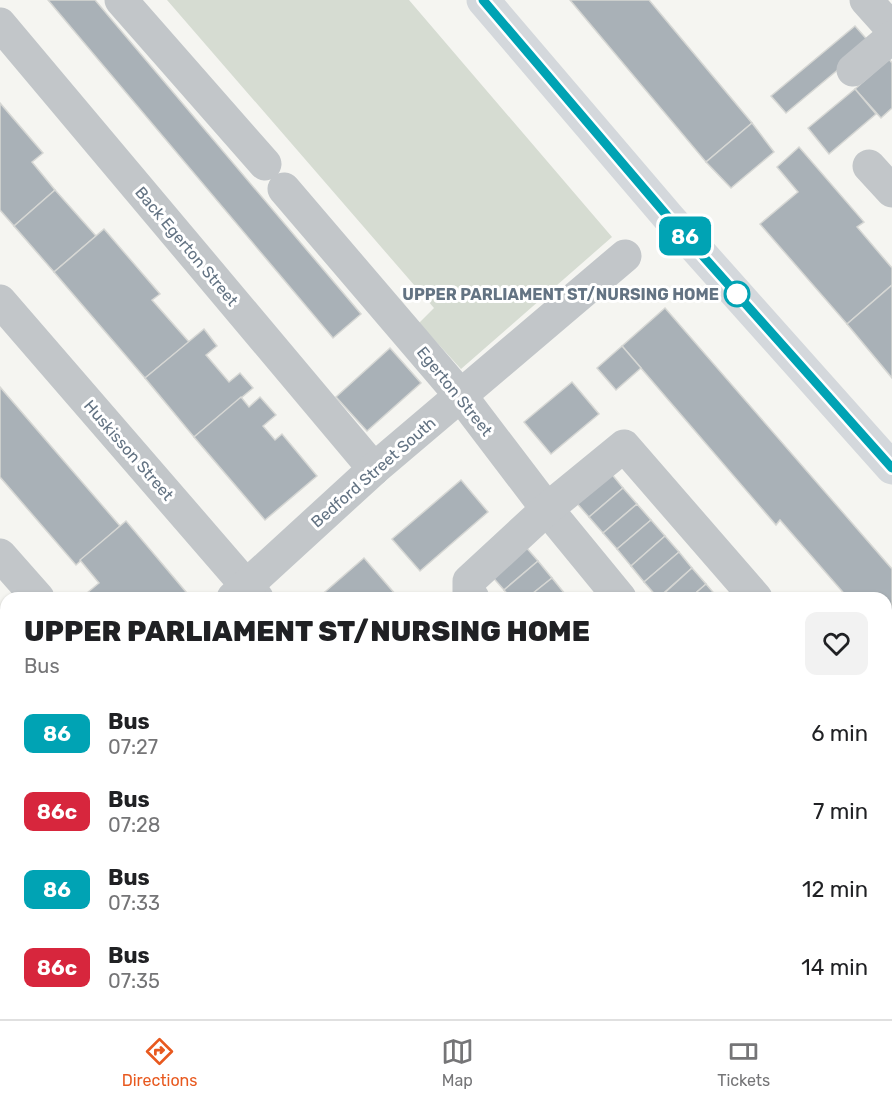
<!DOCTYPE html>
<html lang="en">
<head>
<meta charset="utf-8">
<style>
	:root { --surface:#fff; --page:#f2f2f2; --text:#202124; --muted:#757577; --line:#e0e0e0; --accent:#e8591f }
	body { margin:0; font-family:Rubik,sans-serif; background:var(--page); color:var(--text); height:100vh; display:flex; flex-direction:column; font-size:22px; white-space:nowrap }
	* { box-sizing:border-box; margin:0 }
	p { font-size:20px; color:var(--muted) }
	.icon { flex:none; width:33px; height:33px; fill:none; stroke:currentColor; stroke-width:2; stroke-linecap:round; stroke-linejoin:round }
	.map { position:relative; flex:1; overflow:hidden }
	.details { position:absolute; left:0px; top:592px; width:892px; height:428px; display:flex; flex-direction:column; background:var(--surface); border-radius:18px 18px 0 0; box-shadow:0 2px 4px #0004 }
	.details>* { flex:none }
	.badge { padding:0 12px; border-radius:9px; font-size:21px; line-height:39px }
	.map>.badge { position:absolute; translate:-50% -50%; box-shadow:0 0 0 3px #fff }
	.round { display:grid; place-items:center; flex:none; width:63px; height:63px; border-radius:12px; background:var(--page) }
	.head { display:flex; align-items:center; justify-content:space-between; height:102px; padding:0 24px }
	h1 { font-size:28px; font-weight:800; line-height:45px }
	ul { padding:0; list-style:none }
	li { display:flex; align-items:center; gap:18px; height:78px; padding:0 24px }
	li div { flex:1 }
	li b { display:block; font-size:22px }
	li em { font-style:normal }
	li .badge { min-width:66px; font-weight:700; text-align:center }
	.menu { display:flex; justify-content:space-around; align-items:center; height:84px; border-top:2px solid var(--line); background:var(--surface); font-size:16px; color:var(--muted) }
	.menu a { display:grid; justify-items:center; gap:3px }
	.menu .selected { color:var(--accent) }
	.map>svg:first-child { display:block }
	.green { fill:#d6dcd2 }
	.building { fill:#a9b1b7; stroke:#d6d7d4; stroke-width:1.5 }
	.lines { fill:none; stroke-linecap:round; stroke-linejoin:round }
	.minor { stroke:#c2c6c9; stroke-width:33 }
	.major { stroke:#d4d8dc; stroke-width:33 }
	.highway { stroke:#d4d8dc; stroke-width:33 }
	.line-casing { stroke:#fff; stroke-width:14 }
	.line { stroke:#00a3b4; stroke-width:9 }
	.stop-dot { fill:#fff; stroke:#00a3b4; stroke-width:3 }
	.labels { text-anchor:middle; stroke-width:6; stroke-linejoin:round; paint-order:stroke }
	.street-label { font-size:16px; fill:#637383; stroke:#fff }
	.stop-label { font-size:16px; font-weight:bold; fill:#637383; stroke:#fff; text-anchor:end }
</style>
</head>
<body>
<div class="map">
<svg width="892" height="1019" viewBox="0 0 892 1019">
	<rect width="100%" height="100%" fill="#f5f5f1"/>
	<polygon class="green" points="167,0 409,0 612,237 461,369 419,323 434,308"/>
	<g class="building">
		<polygon points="48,0 95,0 361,314 333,338"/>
		<polygon points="570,0 649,0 752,123 706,162"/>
		<polygon points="855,26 870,43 786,113 771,96"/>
		<polygon points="889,59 892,63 892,108 881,118 855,89"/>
		<polygon points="855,89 876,114 829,154 808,128"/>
		<polygon points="0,103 43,153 32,162 55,190 14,226 0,210"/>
		<polygon points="752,123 774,152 731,188 706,162"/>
		<polygon points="799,147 864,222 857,227 892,268 892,285 847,324 760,224 798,192 777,167"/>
		<polygon points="55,190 96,236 54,272 14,226"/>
		<polygon points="104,229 160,294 152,300 189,342 145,378 54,272"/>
		<polygon points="892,285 892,378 847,324"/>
		<polygon points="665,308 892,569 892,649 886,643 886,598 848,598 780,520 776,525 622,346"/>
		<polygon points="204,329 217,346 206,355 229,382 240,373 253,388 194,437 145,378"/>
		<polygon points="622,346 641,368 616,390 597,368"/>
		<polygon points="390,348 421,383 367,431 336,397"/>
		<polygon points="572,382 599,414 551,454 524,422"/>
		<polygon points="0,387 120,526 76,565 0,477"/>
		<polygon points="241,397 249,407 260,397 276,415 263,426 275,440 282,434 317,476 265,520 194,437"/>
		<polygon points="610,472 623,488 589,517 575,501"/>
		<polygon points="461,480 488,512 420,571 392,539"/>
		<polygon points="623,488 637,504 603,533 589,517"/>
		<polygon points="637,504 651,520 617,549 603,533"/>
		<polygon points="651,520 665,536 631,566 617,549"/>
		<polygon points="126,521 186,592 178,598 81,598 99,583 80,560"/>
		<polygon points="665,536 679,552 644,582 631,566"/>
		<polygon points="524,545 538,561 504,590 490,574"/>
		<polygon points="679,552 692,568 658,598 644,582"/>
		<polygon points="364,558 396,595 392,598 318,598"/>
		<polygon points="538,561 552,578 527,598 511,598 504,590"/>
		<polygon points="692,568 706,584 690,598 659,598"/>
		<polygon points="552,578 565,594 560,598 527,598"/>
		<polygon points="706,584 718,598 690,598"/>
		<polygon points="0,637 6,644 6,663 0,668"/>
		<polygon points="6,663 6,705 0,710 0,668"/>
		<polygon points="6,705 6,734 0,727 0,710"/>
		<polygon points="892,752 892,786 886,780 886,757"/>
		<polygon points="886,780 892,786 892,813 886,817"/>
		<polygon points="892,953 892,1001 886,995 886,958"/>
		<polygon points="3,1001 6,1014 8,1019 0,1019 0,1002"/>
		<polygon points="123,1014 177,1014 178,1019 125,1019"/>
		<polygon points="528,1014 545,1014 549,1019 526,1019 524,1017"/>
	</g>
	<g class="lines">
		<g class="minor">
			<polyline points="121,0 265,164"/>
			<polyline points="866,0 892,29"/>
			<polyline points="0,24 374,469"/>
			<polyline points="853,70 892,37"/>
			<polyline points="869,166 892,191"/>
			<polyline points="284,189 461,396 547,509 620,598"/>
			<polyline points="0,301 257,598"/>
			<polyline points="0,555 38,598"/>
			<polyline points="233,598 374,469 625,256"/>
			<polyline points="473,598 469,593 469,581 547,509 624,446 756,598"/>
			<polyline points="0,815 6,838"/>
			<polyline points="53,1014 54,1019"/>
			<polyline points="247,1014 248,1019"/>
			<polyline points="615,1014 620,1019"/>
			<polyline points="354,1019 360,1014"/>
		</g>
		<g class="major">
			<polyline points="886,874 892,869"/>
			<polyline points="717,1019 723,1014"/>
		</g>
		<polyline class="highway" points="483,0 669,218 892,468"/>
	</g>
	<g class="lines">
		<defs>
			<polyline id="line" points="483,0 669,218 892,468"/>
		</defs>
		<use href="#line" class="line-casing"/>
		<use href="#line" class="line"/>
	</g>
	<circle class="stop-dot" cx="737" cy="294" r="12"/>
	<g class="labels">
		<g class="street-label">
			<text transform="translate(187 246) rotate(50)" y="6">Back Egerton Street</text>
			<text transform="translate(455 391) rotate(51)" y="6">Egerton Street</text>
			<text transform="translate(129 450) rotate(49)" y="6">Huskisson Street</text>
			<text transform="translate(373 472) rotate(-41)" y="6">Bedford Street South</text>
		</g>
		<g class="stop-label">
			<text x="719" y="300">UPPER PARLIAMENT ST/NURSING HOME</text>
		</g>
	</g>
</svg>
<b class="badge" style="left:685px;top:236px;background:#00a3b4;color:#fff">86</b>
<section class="details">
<div class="head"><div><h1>UPPER PARLIAMENT ST/NURSING HOME</h1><p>Bus</p></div><a class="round"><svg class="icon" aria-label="heart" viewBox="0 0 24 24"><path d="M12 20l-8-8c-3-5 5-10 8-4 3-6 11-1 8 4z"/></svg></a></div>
<ul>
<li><span class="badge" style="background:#00a3b4;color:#fff">86</span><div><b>Bus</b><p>07:27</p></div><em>6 min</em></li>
<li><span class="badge" style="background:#d7263d;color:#fff">86c</span><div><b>Bus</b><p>07:28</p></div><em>7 min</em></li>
<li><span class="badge" style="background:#00a3b4;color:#fff">86</span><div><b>Bus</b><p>07:33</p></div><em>12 min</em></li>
<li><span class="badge" style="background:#d7263d;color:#fff">86c</span><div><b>Bus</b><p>07:35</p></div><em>14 min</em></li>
</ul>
</section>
</div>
<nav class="menu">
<a class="selected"><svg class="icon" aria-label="directions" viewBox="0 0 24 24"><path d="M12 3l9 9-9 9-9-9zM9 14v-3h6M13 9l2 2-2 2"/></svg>Directions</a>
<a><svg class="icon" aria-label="map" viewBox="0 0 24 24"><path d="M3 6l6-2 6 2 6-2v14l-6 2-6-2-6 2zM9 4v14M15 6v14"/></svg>Map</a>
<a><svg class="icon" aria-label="tickets" viewBox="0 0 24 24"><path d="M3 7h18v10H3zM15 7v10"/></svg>Tickets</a>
</nav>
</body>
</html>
